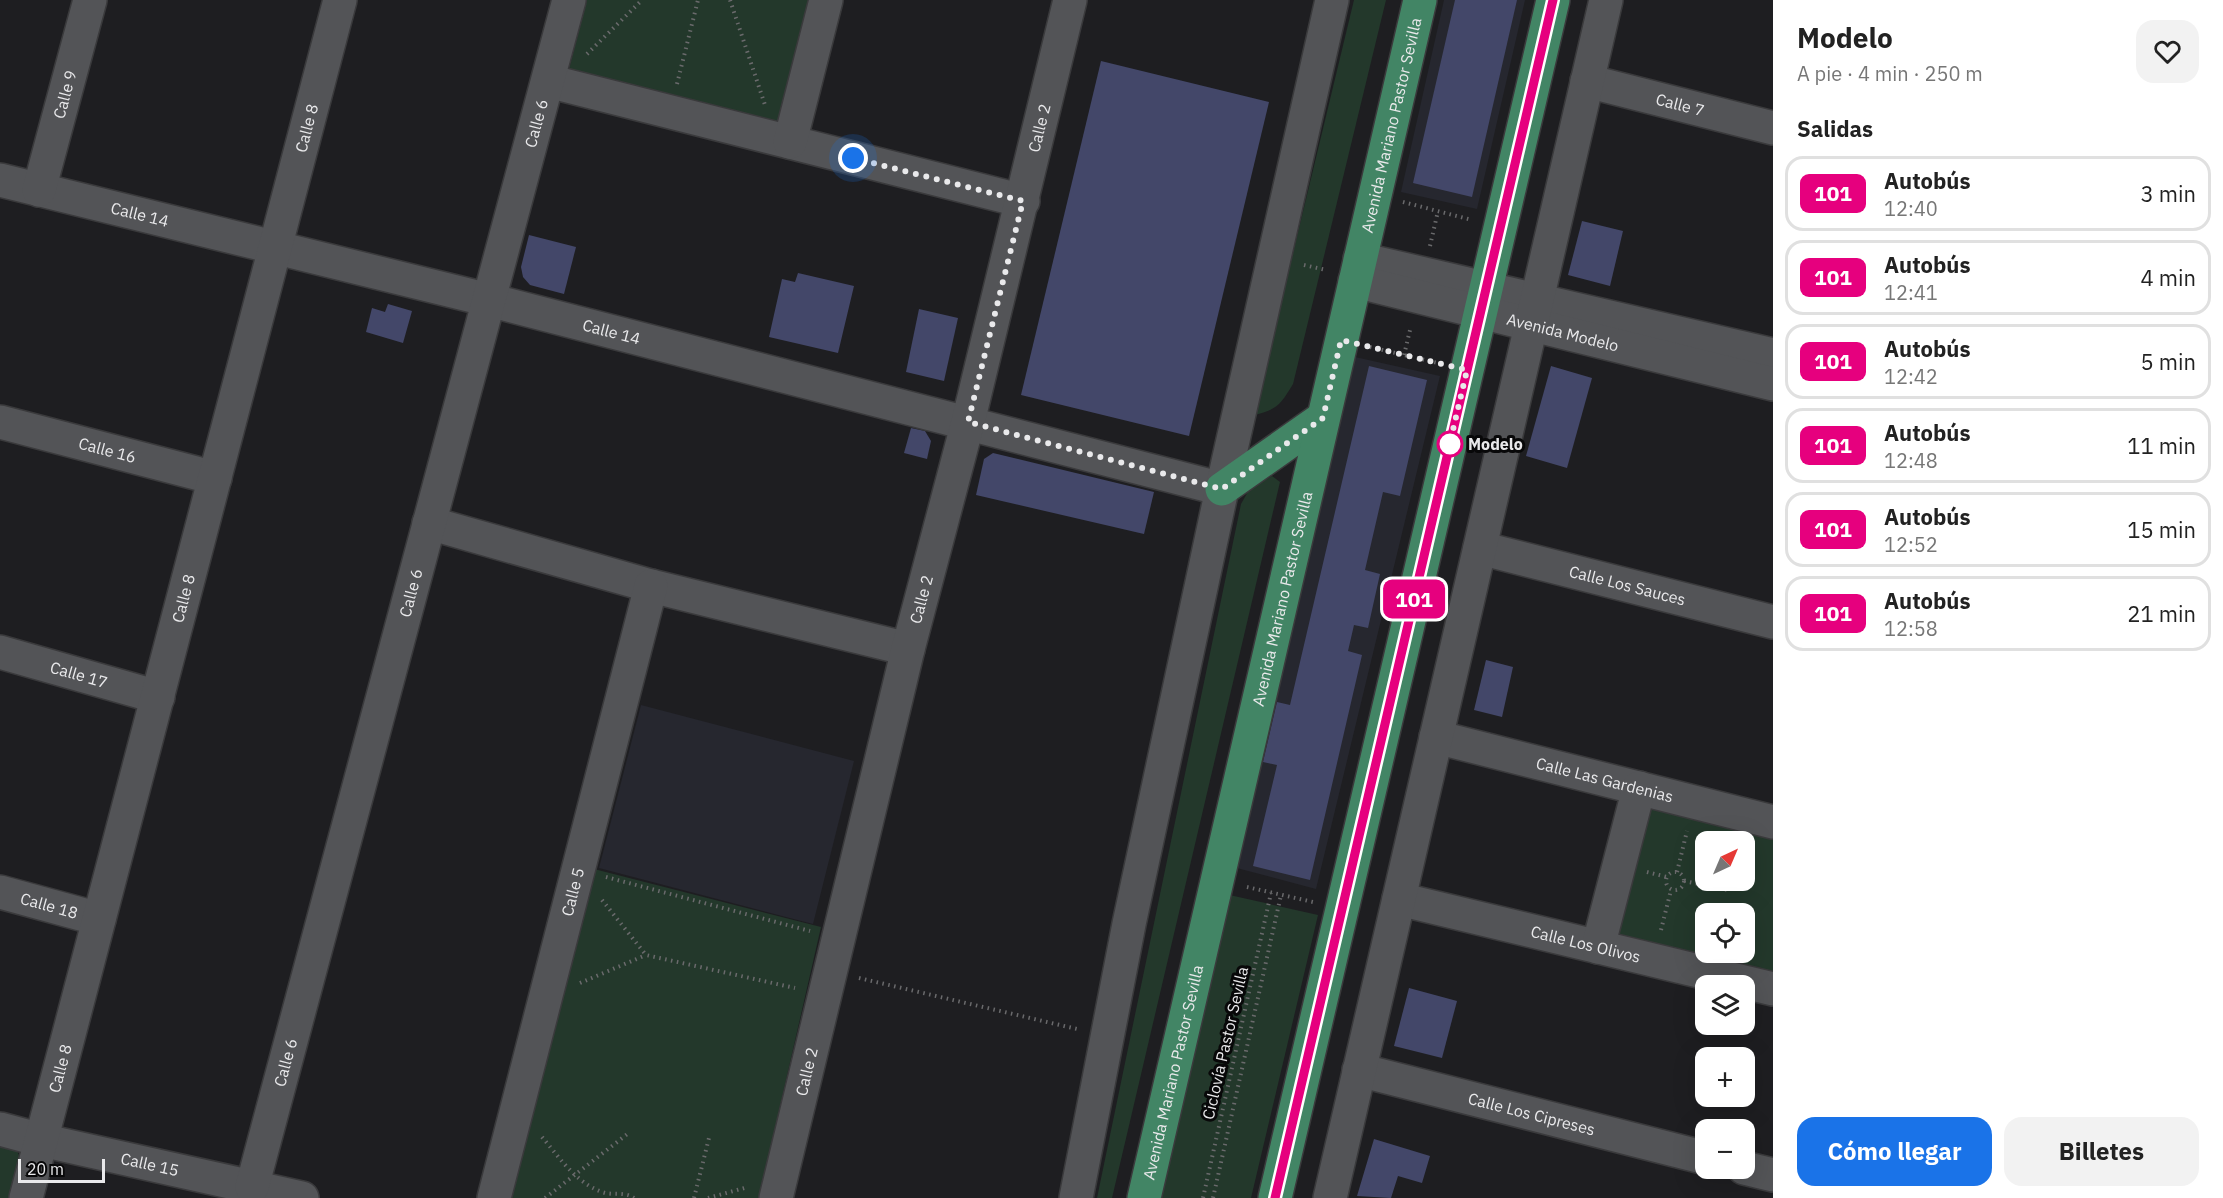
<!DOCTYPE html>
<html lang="es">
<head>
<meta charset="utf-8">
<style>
	:root { --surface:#fff; --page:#f2f2f2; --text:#222; --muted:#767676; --line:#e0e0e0; --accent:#1a73e8 }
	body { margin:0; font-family:"IBM Plex Sans",sans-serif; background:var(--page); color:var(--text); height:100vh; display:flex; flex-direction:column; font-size:22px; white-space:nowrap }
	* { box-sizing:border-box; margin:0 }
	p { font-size:20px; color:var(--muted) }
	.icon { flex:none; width:33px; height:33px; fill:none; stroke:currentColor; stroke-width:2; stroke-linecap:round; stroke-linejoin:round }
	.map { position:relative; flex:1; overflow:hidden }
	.drawer { display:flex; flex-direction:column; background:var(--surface); width:450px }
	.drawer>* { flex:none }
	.badge { padding:0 12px; border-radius:9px; font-size:21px; line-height:39px }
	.needle { width:39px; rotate:44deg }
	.buttons { position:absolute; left:1695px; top:831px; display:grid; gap:12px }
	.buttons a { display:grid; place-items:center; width:60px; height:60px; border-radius:12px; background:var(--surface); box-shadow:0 6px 24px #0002; font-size:30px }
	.scale { position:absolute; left:18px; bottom:15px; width:87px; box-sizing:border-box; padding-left:6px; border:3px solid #e9e9eb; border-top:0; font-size:16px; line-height:21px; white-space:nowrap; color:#e9e9eb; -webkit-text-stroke:4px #080809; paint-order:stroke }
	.you { position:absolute; width:30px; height:30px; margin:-15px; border:4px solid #fff; border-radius:50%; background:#1a73e8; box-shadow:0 0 0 9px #1a73e833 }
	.map>.badge { position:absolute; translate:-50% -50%; box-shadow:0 0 0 3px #fff }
	h2 { padding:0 24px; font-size:22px; line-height:54px }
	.round { display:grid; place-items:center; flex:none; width:63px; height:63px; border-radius:18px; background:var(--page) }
	.overview { display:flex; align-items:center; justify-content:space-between; height:102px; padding:0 24px }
	h1 { font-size:28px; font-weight:700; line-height:45px }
	.primary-button { display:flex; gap:12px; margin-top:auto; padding:12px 24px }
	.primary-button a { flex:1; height:69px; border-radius:18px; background:var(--accent); color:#fff; font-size:24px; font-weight:700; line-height:69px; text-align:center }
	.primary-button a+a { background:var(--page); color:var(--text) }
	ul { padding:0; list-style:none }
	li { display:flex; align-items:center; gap:18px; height:75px; margin:0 12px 9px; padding:0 12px; border:3px solid var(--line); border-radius:18px }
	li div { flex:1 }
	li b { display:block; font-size:22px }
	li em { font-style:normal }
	li .badge { min-width:66px; font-weight:700; text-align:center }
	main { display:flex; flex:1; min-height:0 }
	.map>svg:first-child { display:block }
	.built { fill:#26272f }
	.green { fill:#23382b; fill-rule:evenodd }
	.building { fill:#434769 }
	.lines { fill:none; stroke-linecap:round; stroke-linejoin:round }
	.minor-casing { stroke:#3a3a3c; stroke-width:36 }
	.major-casing { stroke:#3a3a3c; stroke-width:36 }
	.path { stroke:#6a6a6c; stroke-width:4; stroke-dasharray:1.5 4.5; stroke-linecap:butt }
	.minor { stroke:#535457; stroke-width:33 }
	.major { stroke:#428565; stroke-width:33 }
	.line-casing { stroke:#fff; stroke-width:14 }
	.line { stroke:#e6007e; stroke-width:9 }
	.walk { stroke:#e9e9eb; stroke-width:6; stroke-dasharray:0 10.8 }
	.stop-dot { fill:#fff; stroke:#e6007e; stroke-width:3 }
	.labels { text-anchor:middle; stroke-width:6; stroke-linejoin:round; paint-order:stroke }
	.street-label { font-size:16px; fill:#e9e9eb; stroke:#080809 }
	.stop-label { font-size:16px; font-weight:bold; fill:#e9e9eb; stroke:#080809; text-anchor:start }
</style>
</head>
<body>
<main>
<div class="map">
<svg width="1773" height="1198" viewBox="0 0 1773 1198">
	<rect width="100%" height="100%" fill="#1e1e21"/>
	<g class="built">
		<polygon points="1444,0 1525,0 1477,209 1401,192"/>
		<polygon points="1355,357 1440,376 1316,889 1233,867"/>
		<polygon points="641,705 854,761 813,924 599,868"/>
	</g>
	<g class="green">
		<polygon points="587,0 809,0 777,125 569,69"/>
		<path d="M1354,0H1386L1293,384C1281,404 1277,410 1254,415Z"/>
		<polygon points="1272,476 1280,482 1112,1198 1097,1198 1241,504 1250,488"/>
		<path d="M1644,801L1773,835V972L1615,933ZM1706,842H1744V880H1706ZM1706,914H1744V952H1706Z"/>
		<polygon points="594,869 821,927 759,1198 511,1198"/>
		<polygon points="1225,894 1318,915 1251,1198 1151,1198"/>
		<path d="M0,1139C31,1148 18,1175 12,1198H0Z"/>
	</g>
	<g class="building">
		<polygon points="1455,0 1517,0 1472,197 1413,183"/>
		<polygon points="1101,61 1269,102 1189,436 1021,395"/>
		<polygon points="1582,221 1623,231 1610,286 1568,275"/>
		<polygon points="529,235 576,247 564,294 530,285 523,277 521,267"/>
		<polygon points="798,273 854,286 838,353 769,337 782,279 795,282"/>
		<polygon points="388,304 412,311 403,343 366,332 372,308 385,312"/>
		<polygon points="919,309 958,318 944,381 906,372"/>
		<polygon points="1369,366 1427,380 1400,496 1383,492 1365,570 1380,574 1368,628 1354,625 1348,651 1362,655 1310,880 1253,866 1277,765 1263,762 1277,702 1290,705"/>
		<polygon points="1551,366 1592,378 1567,468 1526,456"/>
		<polygon points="911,428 925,431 931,441 927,459 904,453"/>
		<polygon points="993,453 1154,492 1144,534 976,495 984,459"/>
		<polygon points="1486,660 1513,667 1502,717 1474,710"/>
		<polygon points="1409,988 1457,1001 1442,1058 1394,1046"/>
		<polygon points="1374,1139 1430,1156 1422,1183 1398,1176 1391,1198 1357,1196"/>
	</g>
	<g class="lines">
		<defs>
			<g id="minor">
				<polyline points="548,81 1023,201"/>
				<path id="s1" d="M1587,81L1773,128"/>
				<polyline points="790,142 826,0"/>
				<path id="s2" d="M0,180L489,300L1222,489"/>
				<path id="s3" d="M39,190L90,0"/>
				<polyline points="1360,259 1773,355"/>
				<path id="s4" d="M1355,281L1773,384"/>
				<path id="s5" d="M0,422L215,478"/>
				<polyline points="429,523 651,586 908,649"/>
				<path id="s6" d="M1480,548L1773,622"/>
				<path id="s7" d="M0,652L158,697"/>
				<path id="s8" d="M1436,737L1773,822"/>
				<path id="s9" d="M0,892L99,919"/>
				<path id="s10" d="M1399,899L1773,989"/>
				<polyline points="1598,947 1639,788"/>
				<path id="s11" d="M1359,1070L1706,1158"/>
				<path id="s12" d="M0,1129L41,1140L302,1198"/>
				<polyline points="1744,1168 1773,1175"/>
				<path id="s13" d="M252,1187L569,0"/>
				<path id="s14" d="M26,1198L340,0"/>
				<path id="s15" d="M494,1198L651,586"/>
				<path id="s16" d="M776,1198L908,649L968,422L1070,0"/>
				<polyline points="1076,1198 1129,924 1222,489 1332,0"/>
				<polyline points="1330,1198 1606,0"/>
			</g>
			<g id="major">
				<polyline points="1222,489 1323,418"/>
				<path id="s17" d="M1144,1198L1420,0"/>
				<polyline points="1275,1198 1553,0"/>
			</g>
		</defs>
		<use href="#minor" class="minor-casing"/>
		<use href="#major" class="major-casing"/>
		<g class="path">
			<polyline points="730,0 765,105"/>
			<polyline points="587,54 642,0"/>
			<polyline points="677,84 698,0"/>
			<polyline points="1403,202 1472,220"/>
			<polyline points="1430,246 1438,211"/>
			<polyline points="1304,265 1326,270"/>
			<polyline points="1370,347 1438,363"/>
			<polyline points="1404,355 1411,326"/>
			<circle cx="1675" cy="881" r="9"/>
			<polyline points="1647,872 1667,877"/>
			<polyline points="1677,872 1687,831"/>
			<polyline points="606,877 810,931"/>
			<polyline points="1684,881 1728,890"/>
			<polyline points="1247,887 1313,902"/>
			<polyline points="602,900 646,955 795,988"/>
			<polyline points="1661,930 1671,890"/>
			<polyline points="859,978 1077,1029"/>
			<polyline points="580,983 646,955"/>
			<path d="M542,1137C559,1157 575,1182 602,1192C613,1196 624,1191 634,1198"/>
			<polyline points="545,1198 630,1132"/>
			<polyline points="694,1198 710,1134"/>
			<polyline points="708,1198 748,1187"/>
			<polyline points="1203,1198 1271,893"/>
			<polyline points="1213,1198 1281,895"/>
		</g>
		<use href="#minor" class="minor"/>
		<use href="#major" class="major"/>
	</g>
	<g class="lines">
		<defs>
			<polyline id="line" points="1275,1198 1553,0"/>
		</defs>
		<use href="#line" class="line-casing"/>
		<use href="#line" class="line"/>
		<polyline class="walk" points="853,158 1023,201 968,422 1222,489 1323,418 1341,340 1467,370 1449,447 1450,444"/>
	</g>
	<circle class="stop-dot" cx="1450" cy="444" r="12"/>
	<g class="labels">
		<g class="street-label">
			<text dy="6" stroke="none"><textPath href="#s3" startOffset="99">Calle 9</textPath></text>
			<text dy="6" stroke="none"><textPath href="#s1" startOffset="96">Calle 7</textPath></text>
			<text dy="6" stroke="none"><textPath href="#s13" startOffset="1101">Calle 6</textPath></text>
			<text dy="6" stroke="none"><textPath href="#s17" startOffset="1101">Avenida Mariano Pastor Sevilla</textPath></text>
			<text dy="6" stroke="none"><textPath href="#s16" startOffset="1102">Calle 2</textPath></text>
			<text dy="6" stroke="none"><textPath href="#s14" startOffset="1106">Calle 8</textPath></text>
			<text dy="6" stroke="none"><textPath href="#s2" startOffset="144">Calle 14</textPath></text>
			<text dy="6" stroke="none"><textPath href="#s2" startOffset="630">Calle 14</textPath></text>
			<text dy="6" stroke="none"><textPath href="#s4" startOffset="214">Avenida Modelo</textPath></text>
			<text dy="6" stroke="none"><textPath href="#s5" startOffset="111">Calle 16</textPath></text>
			<text dy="6" stroke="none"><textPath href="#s6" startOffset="152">Calle Los Sauces</textPath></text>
			<text dy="6" stroke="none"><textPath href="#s13" startOffset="615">Calle 6</textPath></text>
			<text dy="6" stroke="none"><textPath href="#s14" startOffset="620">Calle 8</textPath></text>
			<text dy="6" stroke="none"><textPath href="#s16" startOffset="616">Calle 2</textPath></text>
			<text dy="6" stroke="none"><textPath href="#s17" startOffset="615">Avenida Mariano Pastor Sevilla</textPath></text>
			<text dy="6" stroke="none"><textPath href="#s7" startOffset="82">Calle 17</textPath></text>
			<text dy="6" stroke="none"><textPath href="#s8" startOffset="174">Calle Las Gardenias</textPath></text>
			<text dy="6" stroke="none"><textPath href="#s15" startOffset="316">Calle 5</textPath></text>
			<text dy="6" stroke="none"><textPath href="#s9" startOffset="51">Calle 18</textPath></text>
			<text dy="6" stroke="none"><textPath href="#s10" startOffset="192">Calle Los Olivos</textPath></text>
			<text transform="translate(1225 1043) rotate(-77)" y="6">Ciclovía Pastor Sevilla</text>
			<text dy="6" stroke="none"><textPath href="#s13" startOffset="129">Calle 6</textPath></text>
			<text dy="6" stroke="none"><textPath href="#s14" startOffset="134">Calle 8</textPath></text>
			<text dy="6" stroke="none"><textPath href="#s16" startOffset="130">Calle 2</textPath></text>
			<text dy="6" stroke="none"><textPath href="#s17" startOffset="129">Avenida Mariano Pastor Sevilla</textPath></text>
			<text dy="6" stroke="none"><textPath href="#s11" startOffset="178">Calle Los Cipreses</textPath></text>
			<text dy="6" stroke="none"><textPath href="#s12" startOffset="154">Calle 15</textPath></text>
		</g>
		<g class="stop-label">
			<text x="1468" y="450">Modelo</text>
		</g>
	</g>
</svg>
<div class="buttons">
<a><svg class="needle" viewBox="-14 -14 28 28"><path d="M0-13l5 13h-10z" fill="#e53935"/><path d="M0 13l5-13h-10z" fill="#767676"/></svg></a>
<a><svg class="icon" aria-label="locate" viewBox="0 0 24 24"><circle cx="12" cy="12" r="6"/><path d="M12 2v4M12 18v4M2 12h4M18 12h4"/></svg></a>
<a><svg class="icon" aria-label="layers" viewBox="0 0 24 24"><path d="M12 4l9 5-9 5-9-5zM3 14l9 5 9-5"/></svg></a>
<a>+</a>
<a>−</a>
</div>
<div class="scale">20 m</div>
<div class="you" style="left:853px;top:158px"></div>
<b class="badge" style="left:1414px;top:599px;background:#e6007e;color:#fff">101</b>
</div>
<section class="drawer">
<div class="overview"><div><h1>Modelo</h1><p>A pie · 4 min · 250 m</p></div><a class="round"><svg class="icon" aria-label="heart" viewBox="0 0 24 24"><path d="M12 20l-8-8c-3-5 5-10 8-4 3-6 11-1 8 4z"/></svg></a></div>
<h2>Salidas</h2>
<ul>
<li><span class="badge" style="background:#e6007e;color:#fff">101</span><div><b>Autobús</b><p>12:40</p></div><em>3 min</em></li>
<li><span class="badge" style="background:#e6007e;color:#fff">101</span><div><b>Autobús</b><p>12:41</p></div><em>4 min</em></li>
<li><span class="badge" style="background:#e6007e;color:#fff">101</span><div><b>Autobús</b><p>12:42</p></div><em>5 min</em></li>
<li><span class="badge" style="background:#e6007e;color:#fff">101</span><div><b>Autobús</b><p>12:48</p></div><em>11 min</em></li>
<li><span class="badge" style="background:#e6007e;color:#fff">101</span><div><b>Autobús</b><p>12:52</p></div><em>15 min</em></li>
<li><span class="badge" style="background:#e6007e;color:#fff">101</span><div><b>Autobús</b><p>12:58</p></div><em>21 min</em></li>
</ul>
<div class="primary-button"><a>Cómo llegar</a><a>Billetes</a></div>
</section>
</main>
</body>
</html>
